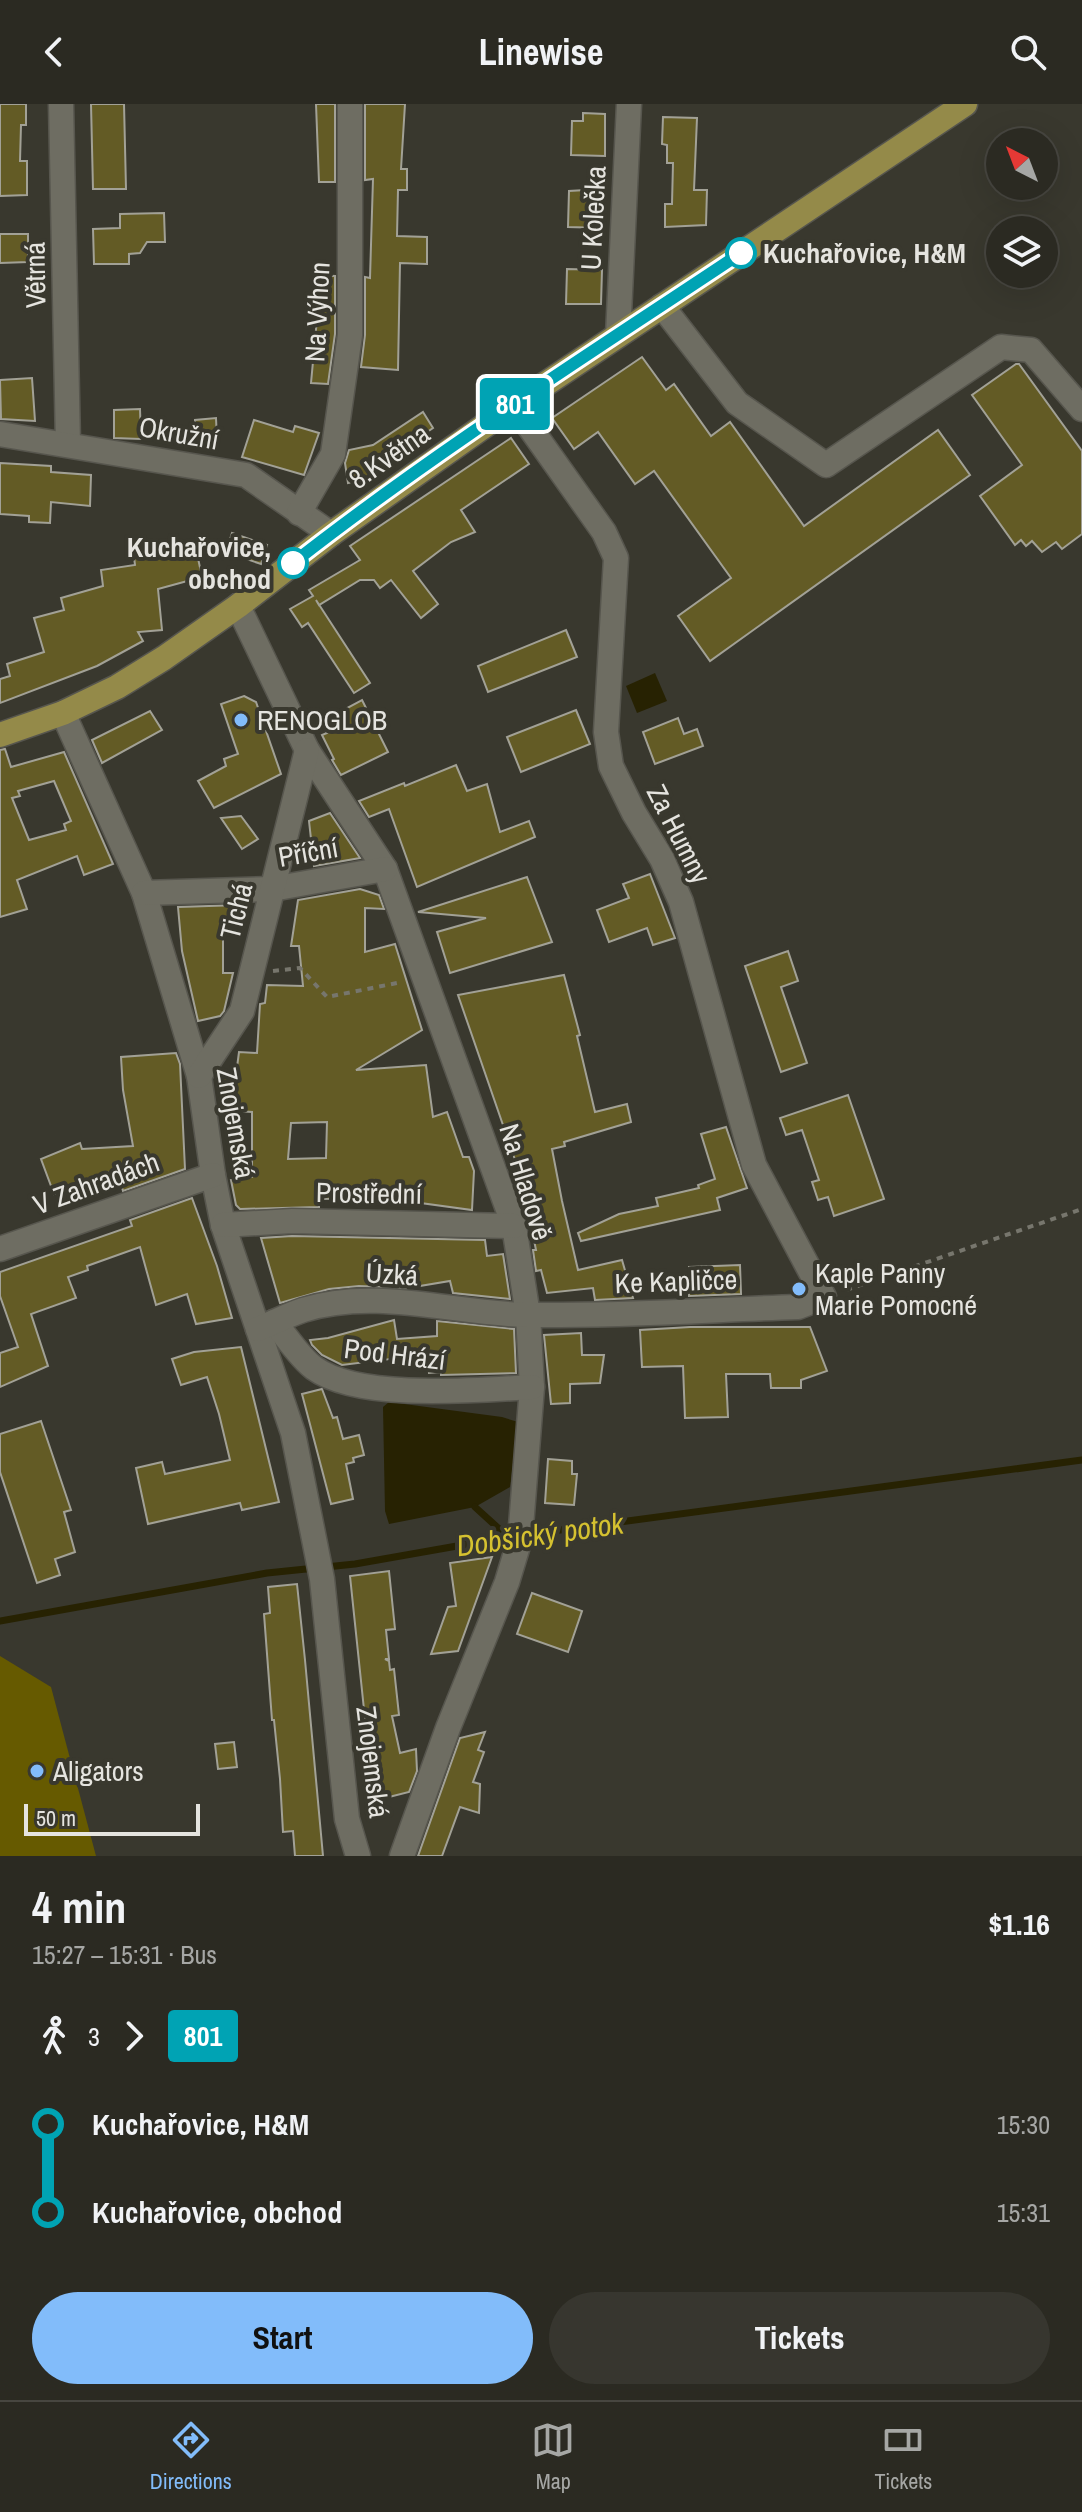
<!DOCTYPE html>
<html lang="en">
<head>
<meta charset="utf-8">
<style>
	:root { --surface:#2b2a22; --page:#37362f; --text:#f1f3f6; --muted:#a6a7a5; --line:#474640; --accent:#82bcfa }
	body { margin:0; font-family:"Archivo Narrow",sans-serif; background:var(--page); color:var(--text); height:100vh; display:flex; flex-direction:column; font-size:30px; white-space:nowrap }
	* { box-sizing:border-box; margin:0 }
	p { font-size:26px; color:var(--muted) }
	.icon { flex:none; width:44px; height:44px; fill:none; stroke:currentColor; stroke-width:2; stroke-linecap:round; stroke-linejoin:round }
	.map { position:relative; height:1752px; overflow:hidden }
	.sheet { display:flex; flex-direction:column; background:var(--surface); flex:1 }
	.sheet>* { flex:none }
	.badge { padding:0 16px; border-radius:6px; font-size:28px; line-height:52px }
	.needle { width:52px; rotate:318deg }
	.tools { position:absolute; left:986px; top:24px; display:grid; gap:16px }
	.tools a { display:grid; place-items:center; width:72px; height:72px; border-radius:50%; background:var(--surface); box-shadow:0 8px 32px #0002,0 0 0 2px var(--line); font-size:40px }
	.scale { position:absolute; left:24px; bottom:20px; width:176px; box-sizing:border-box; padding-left:8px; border:4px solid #e5e4df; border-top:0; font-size:22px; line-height:28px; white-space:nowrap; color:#e5e4df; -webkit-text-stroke:6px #39382e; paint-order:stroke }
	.map>.badge { position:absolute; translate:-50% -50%; box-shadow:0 0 0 4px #fff }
	.legs { display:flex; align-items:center; gap:12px; height:88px; padding:0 32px; font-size:26px }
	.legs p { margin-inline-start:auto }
	.headline { display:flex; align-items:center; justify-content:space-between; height:136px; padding:0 32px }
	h1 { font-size:44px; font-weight:700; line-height:60px }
	.cta { display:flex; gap:16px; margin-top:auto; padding:16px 32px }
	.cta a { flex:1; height:92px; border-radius:48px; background:var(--accent); color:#111; font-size:32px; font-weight:700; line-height:92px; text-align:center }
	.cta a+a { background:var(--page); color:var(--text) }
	ul { padding:0 32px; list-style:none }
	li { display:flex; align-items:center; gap:28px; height:88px; font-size:30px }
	li i { display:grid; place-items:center; width:12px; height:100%; margin:0 10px; background:currentColor }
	li i::after { content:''; width:20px; height:20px; margin:-10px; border:6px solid; border-radius:50%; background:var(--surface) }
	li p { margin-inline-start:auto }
	li:first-child i { background:linear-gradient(#0000 50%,currentColor 0) }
	li:last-child i { background:linear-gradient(currentColor 50%,#0000 0) }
	header { display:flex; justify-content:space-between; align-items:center; height:104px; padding:0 32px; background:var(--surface); font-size:36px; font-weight:700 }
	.menu { display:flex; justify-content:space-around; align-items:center; height:112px; border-top:2px solid var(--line); background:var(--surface); font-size:22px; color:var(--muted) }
	.menu a { display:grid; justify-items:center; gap:4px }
	.menu .current { color:var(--accent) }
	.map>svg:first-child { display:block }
	.green { fill:#665a00 }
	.water { fill:#272202 }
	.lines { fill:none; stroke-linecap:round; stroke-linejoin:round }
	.stream { stroke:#272202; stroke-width:7 }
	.building { fill:#635b25; stroke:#a2a196; stroke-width:2; fill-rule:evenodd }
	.minor-casing { stroke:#57564e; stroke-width:27 }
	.major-casing { stroke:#57564e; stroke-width:27 }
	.path { stroke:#77766d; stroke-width:4; stroke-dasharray:6 6; stroke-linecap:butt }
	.minor { stroke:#6e6d62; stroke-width:24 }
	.major { stroke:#948a49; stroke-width:24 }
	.line-1-casing { stroke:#fff; stroke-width:18 }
	.line-1 { stroke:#00a3b4; stroke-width:12 }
	.stop-1-dot { fill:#fff; stroke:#00a3b4; stroke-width:4 }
	.poi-dot { fill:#82bcfa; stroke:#39382e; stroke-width:3 }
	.labels { text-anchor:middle; stroke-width:8; stroke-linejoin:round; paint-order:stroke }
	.street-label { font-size:28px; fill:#e5e4df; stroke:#39382e }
	.stop-label { font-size:28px; font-weight:bold; fill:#e5e4df; stroke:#39382e; text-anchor:start }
	.poi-label { font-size:28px; fill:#e5e4df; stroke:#39382e; text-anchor:start }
	.water-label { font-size:30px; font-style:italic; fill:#d5c130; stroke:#39382e }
</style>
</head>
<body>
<header><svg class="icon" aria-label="back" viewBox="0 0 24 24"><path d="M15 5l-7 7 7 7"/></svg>Linewise<svg class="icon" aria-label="search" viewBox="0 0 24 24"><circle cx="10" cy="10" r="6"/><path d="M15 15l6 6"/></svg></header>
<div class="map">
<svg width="1082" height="1752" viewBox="0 0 1082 1752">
	<rect width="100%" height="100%" fill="#39382e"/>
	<polygon class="green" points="0,1552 51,1583 96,1752 0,1752"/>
	<g class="water">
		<polygon points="655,569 667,597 637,609 626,582"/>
		<polygon points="389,1298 502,1313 518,1318 510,1383 475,1403 389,1420 385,1407 383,1303"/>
	</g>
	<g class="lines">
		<g class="stream">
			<polyline points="475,1403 508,1433"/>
			<polyline points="0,1517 267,1469 355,1460 508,1433 1082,1356"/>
		</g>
	</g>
	<g class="building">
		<polygon points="0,0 26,0 26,21 21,21 20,57 27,57 27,91 0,92"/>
		<polygon points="91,0 124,0 126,85 93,85"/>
		<polygon points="316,0 335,0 335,78 319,78"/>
		<polygon points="365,0 405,0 401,65 407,65 407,86 398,86 397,132 427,133 427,160 400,159 398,266 361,263 365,231 365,173 370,174 373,75 365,76"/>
		<polygon points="583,9 605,10 605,52 571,51 572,17 583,17"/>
		<polygon points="663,13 697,14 694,86 707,86 706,121 665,123 665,100 672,100 673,59 667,59 667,41 662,40"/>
		<polygon points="586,86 604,88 603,124 568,123 569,87"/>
		<polygon points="164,109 165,138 147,138 140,149 129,150 129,160 94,160 93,125 120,124 120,110"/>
		<polygon points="0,130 28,130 28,158 0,159"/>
		<polygon points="567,165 602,166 601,200 566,200"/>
		<polygon points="314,171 335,172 335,230 328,280 311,279 318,204 312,204"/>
		<polygon points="642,253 666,286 674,280 711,332 730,318 804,422 938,326 970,371 710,557 678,512 731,474 654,367 635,380 598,328 574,345 552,314"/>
		<polygon points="1016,260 1019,260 1082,347 1082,430 1062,445 1056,438 1042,448 1032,437 1026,442 1021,436 1015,441 980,392 1022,361 972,291"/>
		<polygon points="32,274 35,317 1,315 0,276"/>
		<polygon points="140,305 141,335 114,334 114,306"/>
		<polygon points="423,308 433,324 377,363 379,373 348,379 345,359 349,346 373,341"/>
		<polygon points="216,314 217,336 195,338 195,316"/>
		<polygon points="254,316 293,328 295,322 319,329 304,371 242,353"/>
		<polygon points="511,334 529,360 461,406 475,428 451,438 413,467 438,500 421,514 391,476 380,484 374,476 360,476 319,501 316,496 370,579 354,589 308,519 302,523 290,505 313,492 309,486 360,456 350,442"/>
		<polygon points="0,359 51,362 51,368 91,371 90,402 51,398 50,419 29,418 29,412 0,410"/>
		<polygon points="232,429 267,441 261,460 226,448"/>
		<polygon points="154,436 155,449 195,440 202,473 158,485 162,526 138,528 143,537 97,562 0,599 0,575 10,572 7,560 44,548 34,514 64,506 61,494 103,482 101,466 135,461 132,437"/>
		<polygon points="566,526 577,553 488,588 478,562"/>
		<polygon points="244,592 256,598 281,670 214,704 198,677 226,662 224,655 238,650 221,600"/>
		<polygon points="362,596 388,648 341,671 332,656 334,655 322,631 327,629 321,618"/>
		<polygon points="576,606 590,640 521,668 507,633"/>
		<polygon points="150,607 162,626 102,659 92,636"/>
		<polygon points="678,614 684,630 697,625 703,642 655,660 643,628"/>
		<path d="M5,645L11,663L64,648L113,760L84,771L77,752L17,776L27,805L0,813V646ZM54,677L71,717L64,720L66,726L29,736L12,694L20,692L18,687Z"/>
		<polygon points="456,661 467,687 487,680 500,728 529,717 535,733 417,783 389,705 369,713 359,697 404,679 405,682"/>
		<polygon points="330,709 360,754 314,762 309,717"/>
		<polygon points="241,712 258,735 242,745 221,714"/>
		<polygon points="650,770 675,834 653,841 647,824 609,838 597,806 629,794 623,780"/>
		<polygon points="527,773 552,838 450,869 437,828 486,814 418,808"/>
		<path d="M360,785L379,791L384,805L365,804V848L395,840L422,926L356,966L426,961L433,1013L447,1008L463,1053H469L474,1067L472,1106L384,1094L319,1095V1103L240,1105L236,1101L231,1076L252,1073V1008L222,1006L221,970L236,971L239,948L257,949L260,900L265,899L267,881L303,882L299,842H291L298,796ZM327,1018L326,1054L288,1055L291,1019Z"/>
		<polygon points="240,801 241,819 223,820 223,869 233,869 224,907 220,912 198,917 182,847 178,803"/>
		<polygon points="788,847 798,877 781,883 807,959 781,968 745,862"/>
		<polygon points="564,871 580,931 577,932 595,1008 627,1000 631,1018 564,1038 565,1042 552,1045 562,1097 578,1166 622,1156 633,1194 595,1196 593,1184 547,1189 541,1166 536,1167 533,1146 536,1146 522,1076 458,891"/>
		<polygon points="176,949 180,960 185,1065 123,1087 117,1065 54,1090 41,1055 80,1039 82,1045 133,1042 123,986 121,953"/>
		<polygon points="848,991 884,1095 834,1112 828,1093 818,1096 812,1078 819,1076 802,1026 786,1031 780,1014"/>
		<polygon points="726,1023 747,1084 717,1094 720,1106 581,1137 578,1129 619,1110 658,1102 656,1094 699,1084 698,1081 715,1075 701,1030"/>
		<polygon points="192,1094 217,1162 232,1214 196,1220 187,1190 156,1201 140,1143 87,1162 88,1166 68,1173 76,1194 31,1210 48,1262 0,1283 0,1249 18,1243 0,1192 0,1168 132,1122 130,1116"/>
		<polygon points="292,1132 485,1136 487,1152 503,1150 510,1195 453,1189 450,1177 408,1184 359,1182 329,1185 280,1199 261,1134"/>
		<polygon points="740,1161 741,1190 689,1192 689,1163"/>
		<polygon points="394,1216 397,1235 437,1232 437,1217 514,1225 516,1269 441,1271 441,1268 429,1269 428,1258 399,1261 398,1254 342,1261 322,1251 312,1241 310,1236 328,1234"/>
		<polygon points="690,1223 810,1223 827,1267 801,1276 801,1284 771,1284 770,1270 726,1270 728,1313 685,1314 683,1262 642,1263 640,1226"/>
		<polygon points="581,1229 582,1251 604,1251 600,1279 570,1280 570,1299 551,1300 544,1231"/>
		<polygon points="241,1243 279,1398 242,1406 240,1399 148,1420 136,1364 162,1358 165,1370 230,1356 219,1310 207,1273 181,1281 172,1255 194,1248"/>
		<polygon points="322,1285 333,1314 337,1313 343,1335 359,1331 364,1351 353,1354 354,1358 346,1360 353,1395 331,1400 302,1290"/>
		<polygon points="41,1317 71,1406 64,1408 75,1448 55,1455 60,1471 37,1479 0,1368 0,1330"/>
		<polygon points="548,1355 572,1357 572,1370 577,1370 574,1401 545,1399"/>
		<polygon points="492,1453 458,1547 431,1550 448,1503 456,1502 450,1459"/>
		<polygon points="389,1467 395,1525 386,1526 389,1555 385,1555 389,1557 390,1566 394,1565 399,1611 392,1612 400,1649 416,1645 417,1667 409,1688 385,1694 365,1615 350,1472"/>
		<polygon points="297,1480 305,1556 323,1752 295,1752 293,1727 283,1728 280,1675 274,1616 272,1616 264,1510 270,1509 268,1483"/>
		<polygon points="532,1489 582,1507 568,1548 517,1530"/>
		<polygon points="485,1628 478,1646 484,1648 473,1678 480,1680 479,1709 460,1703 442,1752 418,1752 460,1634"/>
		<polygon points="234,1638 237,1663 218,1665 215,1640"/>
	</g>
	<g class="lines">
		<defs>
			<g id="minor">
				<polyline points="61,0 68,340"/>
				<polyline points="662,202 737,299 826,361 1001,243 1031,246 1082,305"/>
				<polyline points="618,231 629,0"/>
				<polyline points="0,330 246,371 331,430"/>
				<polyline points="299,409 333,350 350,231 350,0"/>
				<polyline points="238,502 307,646 385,765 514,1122 528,1211 532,1283 520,1435 507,1478 448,1624 402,1752"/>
				<polyline points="63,609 144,789 199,972 213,1071 223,1121 293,1329 322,1475 347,1715 358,1752"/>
				<polyline points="144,789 272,785 385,765"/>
				<polyline points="199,972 242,907 307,646"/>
				<polyline points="223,1121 292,1117 514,1122"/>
				<polyline points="0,1145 213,1071"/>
				<path d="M274,1218C287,1233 299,1253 314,1264C359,1297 478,1286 532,1283"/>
				<path d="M258,1225C273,1219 288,1211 303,1206C376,1183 455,1210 529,1211C618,1212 709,1206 798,1203L824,1193L754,1061L681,798L662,755L634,709L611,662L606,628L616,454L604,428L514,301"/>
			</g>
			<polyline id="major" points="0,631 63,609 117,583 164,554 238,502 331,430 514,301 965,0"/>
		</defs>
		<use href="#minor" class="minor-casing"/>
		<use href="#major" class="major-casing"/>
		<g class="path">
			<polyline points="273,867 300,864 327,893 402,878"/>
			<polyline points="846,1186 1082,1105"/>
		</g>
		<use href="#minor" class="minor"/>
		<use href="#major" class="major"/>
	</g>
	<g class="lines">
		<defs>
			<path id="line-1" d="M293,459C436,347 591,249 741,149"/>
		</defs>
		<use href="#line-1" class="line-1-casing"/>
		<use href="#line-1" class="line-1"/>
	</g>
	<g class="stop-1-dot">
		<circle cx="741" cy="149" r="14"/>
		<circle cx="293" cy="459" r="14"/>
	</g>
	<g class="poi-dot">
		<circle cx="241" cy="616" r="8"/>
		<circle cx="799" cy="1185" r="8"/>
		<circle cx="37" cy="1667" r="8"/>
	</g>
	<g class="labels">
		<g class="street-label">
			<text transform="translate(593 114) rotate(-87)" y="10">U Kolečka</text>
			<text transform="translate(35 171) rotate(-91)" y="10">Větrná</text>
			<text transform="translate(317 208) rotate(-87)" y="10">Na Výhon</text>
			<text transform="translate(179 329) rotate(10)" y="10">Okružní</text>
			<text transform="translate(389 352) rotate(-35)" y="10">8.Května</text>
			<text transform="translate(679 730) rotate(63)" y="10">Za Humny</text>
			<text transform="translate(308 748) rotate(-10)" y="10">Příční</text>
			<text transform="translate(236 807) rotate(-76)" y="10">Tichá</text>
			<text transform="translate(236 1019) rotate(80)" y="10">Znojemská</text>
			<text transform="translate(526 1078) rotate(73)" y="10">Na Hladově</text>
			<text transform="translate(96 1079) rotate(-20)" y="10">V Zahradách</text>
			<text transform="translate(369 1089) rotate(1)" y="10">Prostřední</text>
			<text transform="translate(392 1170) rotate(3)" y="10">Úzká</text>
			<text transform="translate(676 1177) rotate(-2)" y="10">Ke Kapličce</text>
			<text transform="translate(395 1250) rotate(7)" y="10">Pod Hrází</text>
			<text transform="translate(373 1658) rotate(83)" y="10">Znojemská</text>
		</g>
		<g class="stop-label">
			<text x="763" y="159">Kuchařovice, H&amp;M</text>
			<text x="271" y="453" text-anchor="end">Kuchařovice,<tspan x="271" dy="32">obchod</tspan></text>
		</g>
		<g class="poi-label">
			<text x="257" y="626">RENOGLOB</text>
			<text x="815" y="1179">Kaple Panny<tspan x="815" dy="32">Marie Pomocné</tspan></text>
			<text x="53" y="1677">Aligators</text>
		</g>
		<g class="water-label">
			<text transform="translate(540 1431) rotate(-8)" y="10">Dobšický potok</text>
		</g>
	</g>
</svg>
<div class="tools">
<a><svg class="needle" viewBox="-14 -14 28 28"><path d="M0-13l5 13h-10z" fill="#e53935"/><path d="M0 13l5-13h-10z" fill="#a6a7a5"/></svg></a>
<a><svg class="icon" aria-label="layers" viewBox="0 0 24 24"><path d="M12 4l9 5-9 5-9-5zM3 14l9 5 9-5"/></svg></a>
</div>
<div class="scale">50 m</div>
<b class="badge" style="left:515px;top:300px;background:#00a3b4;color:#fff">801</b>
</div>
<section class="sheet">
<div class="headline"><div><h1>4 min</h1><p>15:27 – 15:31 · Bus</p></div><b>$1.16</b></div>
<div class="legs"><svg class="icon" aria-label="walk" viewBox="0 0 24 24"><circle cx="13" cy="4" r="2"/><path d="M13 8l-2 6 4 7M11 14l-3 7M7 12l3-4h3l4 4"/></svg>3<svg class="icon" aria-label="forward" viewBox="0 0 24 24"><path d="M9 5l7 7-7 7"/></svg><b class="badge" style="background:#00a3b4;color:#fff">801</b></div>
<ul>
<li><i style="color:#00a3b4"></i><b>Kuchařovice, H&amp;M</b><p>15:30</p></li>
<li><i style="color:#00a3b4"></i><b>Kuchařovice, obchod</b><p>15:31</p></li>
</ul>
<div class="cta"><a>Start</a><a>Tickets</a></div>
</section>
<nav class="menu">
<a class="current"><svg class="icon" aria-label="directions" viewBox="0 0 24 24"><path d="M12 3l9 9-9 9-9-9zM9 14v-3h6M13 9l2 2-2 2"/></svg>Directions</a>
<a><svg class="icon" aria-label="map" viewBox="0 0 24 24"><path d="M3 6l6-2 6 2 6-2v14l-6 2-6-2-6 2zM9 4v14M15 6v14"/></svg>Map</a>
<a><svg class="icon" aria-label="tickets" viewBox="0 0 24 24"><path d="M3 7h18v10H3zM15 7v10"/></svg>Tickets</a>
</nav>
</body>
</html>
